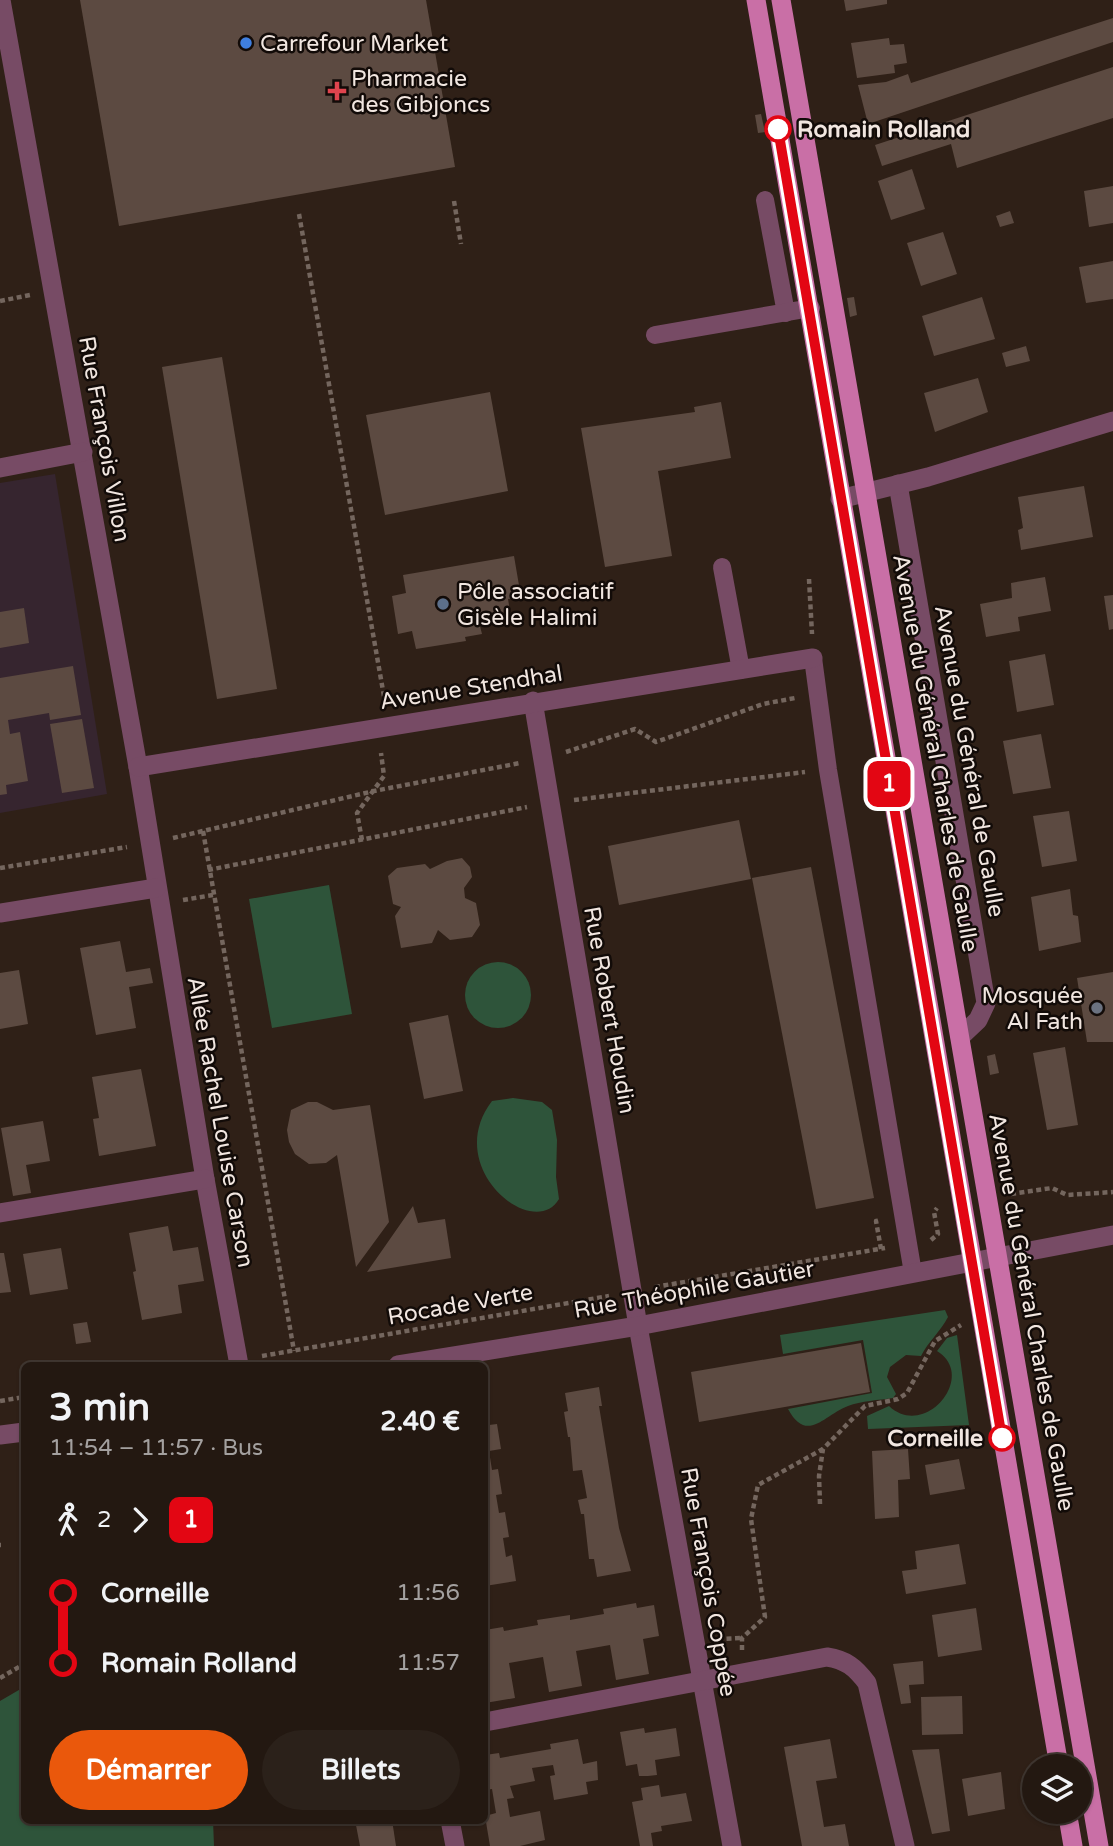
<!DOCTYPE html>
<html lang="fr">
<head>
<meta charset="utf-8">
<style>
	:root { --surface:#231811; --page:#2b211a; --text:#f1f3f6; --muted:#a3a09f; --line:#403731; --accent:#ea580c }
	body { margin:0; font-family:"Varela Round",sans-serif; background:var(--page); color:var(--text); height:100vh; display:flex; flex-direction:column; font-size:26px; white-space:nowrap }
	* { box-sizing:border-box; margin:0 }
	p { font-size:23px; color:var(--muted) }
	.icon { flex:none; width:38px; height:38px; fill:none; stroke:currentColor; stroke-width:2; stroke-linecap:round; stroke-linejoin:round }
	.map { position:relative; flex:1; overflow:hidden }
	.details { position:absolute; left:21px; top:1362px; width:467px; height:462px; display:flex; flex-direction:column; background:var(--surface); border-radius:10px; box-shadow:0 2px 5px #0004,0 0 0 2px var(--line) }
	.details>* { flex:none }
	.badge { padding:0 14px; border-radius:10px; font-size:24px; line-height:46px }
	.controls { position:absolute; left:1022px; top:1754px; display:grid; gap:14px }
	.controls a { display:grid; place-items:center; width:70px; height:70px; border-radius:50%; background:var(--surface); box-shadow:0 2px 5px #0004,0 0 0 2px var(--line); font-size:35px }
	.map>.badge { position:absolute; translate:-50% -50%; box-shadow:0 0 0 4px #fff }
	.legs { display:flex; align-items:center; gap:10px; height:77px; padding:0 28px; font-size:23px }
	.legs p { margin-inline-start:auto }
	.summary { display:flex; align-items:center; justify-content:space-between; height:119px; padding:0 28px }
	h1 { font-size:38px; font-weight:700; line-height:52px }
	.primary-button { display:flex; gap:14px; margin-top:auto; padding:14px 28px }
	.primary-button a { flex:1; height:80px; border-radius:42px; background:var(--accent); color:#fff; font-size:28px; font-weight:700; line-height:80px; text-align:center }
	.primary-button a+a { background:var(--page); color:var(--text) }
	ul { padding:0 28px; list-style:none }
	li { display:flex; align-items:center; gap:24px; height:70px; font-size:26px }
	li i { display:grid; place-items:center; width:10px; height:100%; margin:0 9px; background:currentColor }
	li i::after { content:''; width:18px; height:18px; margin:-9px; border:5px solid; border-radius:50%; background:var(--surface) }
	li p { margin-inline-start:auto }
	li:first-child i { background:linear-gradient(#0000 50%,currentColor 0) }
	li:last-child i { background:linear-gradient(currentColor 50%,#0000 0) }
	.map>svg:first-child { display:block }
	.education { fill:#36252f }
	.green { fill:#2e543a }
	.building { fill:#5c4a41 }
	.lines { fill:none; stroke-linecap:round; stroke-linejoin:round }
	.path { stroke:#74665e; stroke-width:4.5; stroke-dasharray:5 3.5; stroke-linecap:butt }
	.service { stroke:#774b65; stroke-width:18 }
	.minor { stroke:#774b65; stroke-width:19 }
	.primary { stroke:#c96fa6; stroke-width:19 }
	.line-1-casing { stroke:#fff; stroke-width:16 }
	.line-1 { stroke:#e30613; stroke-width:10 }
	.shop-dot { fill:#3f7fe0; stroke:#120b08; stroke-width:2.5 }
	.health-dot { fill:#e0444e; stroke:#120b08; stroke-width:2.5 }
	.stop-1-dot { fill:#fff; stroke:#e30613; stroke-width:3.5 }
	.service-dot { fill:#5c6f8a; stroke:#120b08; stroke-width:2.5 }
	.worship-dot { fill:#6b7280; stroke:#120b08; stroke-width:2.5 }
	.labels { text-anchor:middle; stroke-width:5; stroke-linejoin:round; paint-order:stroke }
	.poi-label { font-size:23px; fill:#f1e6e0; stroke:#120b08; text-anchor:start }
	.stop-label { font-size:23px; font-weight:bold; fill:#f1e6e0; stroke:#120b08; text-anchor:start }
	.street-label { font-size:23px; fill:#f1e6e0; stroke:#120b08 }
</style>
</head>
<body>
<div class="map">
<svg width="1113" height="1846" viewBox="0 0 1113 1846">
	<rect width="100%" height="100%" fill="#2f2017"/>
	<polygon class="education" points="55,474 107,794 0,813 0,483"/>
	<g class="green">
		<polygon points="329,885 352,1014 272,1028 249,899"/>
		<circle cx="498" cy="995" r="33"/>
		<path d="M513,1098L542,1102L552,1110L557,1140L556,1177L559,1199C534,1242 441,1168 492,1101Z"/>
		<path d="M945,1310L948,1317C940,1332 928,1342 921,1356L906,1355L890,1367L887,1377L896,1394L893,1398C879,1400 861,1401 848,1406C824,1415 807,1444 788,1409L872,1393L863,1340L783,1354L780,1335Z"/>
		<path d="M957,1335L969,1425L868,1429L867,1416L889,1406C925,1440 978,1376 937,1351L947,1338Z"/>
		<polygon points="24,1687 24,1820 213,1820 214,1846 0,1846 0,1701"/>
	</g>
	<g class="building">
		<polygon points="80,0 426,0 455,167 119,226"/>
		<polygon points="844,0 887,0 887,4 846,11"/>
		<polygon points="1113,18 1113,42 868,124 858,85 886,82 908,74 911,83"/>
		<polygon points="889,38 890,45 904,44 907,63 894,65 895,73 857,78 851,43"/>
		<polygon points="1113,67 1113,118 957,168 951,144 882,166 875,145"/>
		<polygon points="761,114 765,132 758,133 755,115"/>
		<polygon points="912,169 925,209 891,220 878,181"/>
		<polygon points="1113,186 1113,223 1089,227 1084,191"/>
		<polygon points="1010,211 1014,223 1000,227 996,216"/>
		<polygon points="943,232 957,274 921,286 907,243"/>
		<polygon points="1113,261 1113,299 1086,303 1079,267"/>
		<polygon points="854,297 857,315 850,317 847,298"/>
		<polygon points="982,297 995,339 934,356 922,316"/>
		<polygon points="1026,346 1030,361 1006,367 1002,353"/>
		<polygon points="222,357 277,689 217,699 162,367"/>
		<polygon points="978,378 988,412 935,432 924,393"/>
		<polygon points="490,392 508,491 385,515 366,415"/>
		<polygon points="721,402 731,458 658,471 672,556 605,567 581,428 695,412 694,407"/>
		<polygon points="1084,486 1093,537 1021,550 1018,530 1023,528 1018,497"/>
		<polygon points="514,556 521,597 508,599 511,617 479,622 482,634 465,637 466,641 416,649 412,631 398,634 392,596 406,593 403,575"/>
		<polygon points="1045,577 1051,611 1018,617 1020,631 986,637 980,604 1012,598 1011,583"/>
		<polygon points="1113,595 1113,629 1109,630 1104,596"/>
		<polygon points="24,608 29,643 0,648 0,612"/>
		<polygon points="1045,654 1054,705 1017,712 1009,661"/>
		<polygon points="73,666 81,715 50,720 49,713 8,720 10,734 20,732 28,781 6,785 7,794 0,795 0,678"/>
		<polygon points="82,719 94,788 62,793 50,724"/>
		<polygon points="1041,734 1051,788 1013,794 1003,741"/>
		<polygon points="1069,811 1077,861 1042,867 1033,816"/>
		<polygon points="739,820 751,879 619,905 608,846"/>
		<polygon points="462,858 470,867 472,877 464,888 465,898 476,903 480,925 472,937 450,940 438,930 432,943 401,948 395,916 401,907 393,904 388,876 397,868 425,864 430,869 447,861"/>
		<polygon points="811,867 874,1198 816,1209 752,878"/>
		<polygon points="1070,889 1073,915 1078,916 1081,942 1039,951 1031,897"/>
		<polygon points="120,941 126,972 150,968 153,983 129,987 136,1028 96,1035 80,948"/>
		<polygon points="19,970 28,1024 0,1029 0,973"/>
		<polygon points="1113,972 1113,1042 1087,1042 1077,978"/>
		<polygon points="448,1015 463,1091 424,1099 409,1023"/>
		<polygon points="1065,1047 1078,1125 1047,1130 1033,1053"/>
		<polygon points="995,1054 999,1073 990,1075 987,1056"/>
		<polygon points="141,1069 156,1146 99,1156 93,1119 99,1118 92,1077"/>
		<polygon points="308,1102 317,1102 333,1110 370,1105 389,1222 356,1267 337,1155 326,1163 309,1164 295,1154 289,1142 287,1130 291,1110"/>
		<polygon points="43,1121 50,1161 26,1165 31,1193 13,1196 1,1128"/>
		<polygon points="413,1206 418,1223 445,1219 451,1258 367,1272"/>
		<polygon points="168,1226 173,1251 198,1247 204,1281 178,1285 182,1313 142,1320 133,1272 136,1271 129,1233"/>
		<polygon points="61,1248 68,1289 30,1295 23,1254"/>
		<polygon points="0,1253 4,1253 11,1292 0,1293"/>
		<polygon points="87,1322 91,1342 76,1344 73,1324"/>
		<polygon points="861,1343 870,1392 699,1422 691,1372"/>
		<polygon points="599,1387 602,1406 599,1406 619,1528 631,1571 597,1577 594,1559 589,1559 584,1514 581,1514 578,1500 587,1498 582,1470 573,1471 570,1437 568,1437 564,1412 568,1411 565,1393"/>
		<polygon points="485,1408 489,1425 497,1424 501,1449 489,1451 492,1470 498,1469 502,1494 496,1495 499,1513 505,1512 509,1537 503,1538 506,1557 512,1555 516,1581 485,1586"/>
		<polygon points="908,1449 910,1479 898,1480 899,1517 875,1519 872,1451"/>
		<polygon points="959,1459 965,1489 930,1495 925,1465"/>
		<polygon points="959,1544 966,1584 906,1594 902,1571 917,1569 915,1551"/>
		<polygon points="636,1603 637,1608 654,1605 659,1636 643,1639 649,1674 616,1680 610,1645 576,1651 582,1686 549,1692 543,1657 509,1663 515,1698 485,1703 485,1630 503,1627 504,1631 538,1625 537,1620 570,1615 570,1620 604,1614 603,1609"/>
		<polygon points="976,1608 982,1650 938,1657 932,1615"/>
		<polygon points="923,1661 924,1684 909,1685 911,1703 901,1704 893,1664"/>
		<polygon points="962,1696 963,1734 922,1735 921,1697"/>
		<polygon points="644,1728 645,1733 676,1728 680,1756 655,1760 657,1775 648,1776 639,1776 637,1764 626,1766 620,1732"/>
		<polygon points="578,1739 583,1764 597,1761 598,1780 586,1782 588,1794 554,1800 550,1776 555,1775 553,1765 532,1768 535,1781 510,1786 514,1798 507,1799 510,1817 540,1811 545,1840 520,1846 490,1846 485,1816 496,1813 492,1789 485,1790 485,1755 499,1753 500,1758 551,1749 550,1744"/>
		<polygon points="830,1739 837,1778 816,1781 824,1827 845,1824 849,1846 802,1846 784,1747"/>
		<polygon points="939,1749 950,1831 932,1834 912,1750"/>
		<polygon points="1001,1772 1005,1809 968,1816 962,1779"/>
		<polygon points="659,1785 661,1797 686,1793 692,1821 661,1826 662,1831 651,1833 653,1846 640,1846 632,1802 643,1800 641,1788"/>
		<polygon points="355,1820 392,1820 396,1846 360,1846"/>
	</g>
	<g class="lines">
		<g class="path">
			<polyline points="454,201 461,244"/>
			<polyline points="299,214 385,702"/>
			<polyline points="0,301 30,295"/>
			<polyline points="809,579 812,634"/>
			<polyline points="566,752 635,729 656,742 763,704 795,698"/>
			<polyline points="574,800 805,772"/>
			<polyline points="203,831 294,1351"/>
			<polyline points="173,838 374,791 520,763"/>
			<polyline points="362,840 357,813 384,776 381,753"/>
			<polyline points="0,868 127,847"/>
			<polyline points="208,870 527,807"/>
			<polyline points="183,900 213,895"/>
			<polyline points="1011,1194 1052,1188 1067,1195 1113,1192"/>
			<polyline points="931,1240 938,1234 934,1212 937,1208"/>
			<polyline points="881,1249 876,1221 881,1220"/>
			<polyline points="655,1287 885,1248"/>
			<polyline points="262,1356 609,1296"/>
			<polyline points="206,1365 215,1363"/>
			<polyline points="0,1401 24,1397"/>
			<polyline points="820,1504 819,1476 823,1449 865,1406 898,1399 907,1393 935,1341 961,1325"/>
			<polyline points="0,1545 1,1545"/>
			<polyline points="718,1639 742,1638"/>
			<polyline points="742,1650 742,1638 765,1617 751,1519 758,1485 823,1449"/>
			<polyline points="0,1678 24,1664"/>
		</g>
		<g class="service">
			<polyline points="765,200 786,313"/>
			<polyline points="655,335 811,308"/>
			<polyline points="722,567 741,670"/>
			<polyline points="813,658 828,770 913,1273"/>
		</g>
		<g class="minor">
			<polyline points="1,0 138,767 205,1179 239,1365"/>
			<polyline points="0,468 83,452"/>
			<polyline points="898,484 986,1003 978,1020 960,1037"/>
			<polyline points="840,499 928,477 1113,421"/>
			<polyline points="533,701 638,1326 732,1846"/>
			<polyline points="138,767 813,658"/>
			<polyline points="0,913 156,888"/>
			<polyline points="0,1213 205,1179"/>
			<polyline points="398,1365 638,1326 1113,1235"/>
			<polyline points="0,1435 24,1432"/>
			<path d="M485,1722L827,1657C846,1660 855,1667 867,1683L905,1846"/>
			<polyline points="450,1820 455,1846"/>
		</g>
		<g class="primary">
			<polyline points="756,0 1059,1766"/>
			<polyline points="781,0 1099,1846"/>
			<polyline points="1067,1811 1073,1846"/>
		</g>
	</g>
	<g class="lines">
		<defs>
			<polyline id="line-1" points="778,129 1002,1438"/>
		</defs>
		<use href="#line-1" class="line-1-casing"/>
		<use href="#line-1" class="line-1"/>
	</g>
	<circle class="shop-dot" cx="246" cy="43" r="7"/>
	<path class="health-dot" d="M333.5 80.5h7v7h7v7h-7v7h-7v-7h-7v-7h7z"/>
	<g class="stop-1-dot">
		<circle cx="778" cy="129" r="12"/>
		<circle cx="1002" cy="1438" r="12"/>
	</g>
	<circle class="service-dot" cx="443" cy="604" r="7"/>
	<circle class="worship-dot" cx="1097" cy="1008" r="7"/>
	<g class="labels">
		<g class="poi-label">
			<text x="260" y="51">Carrefour Market</text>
			<text x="351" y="86">Pharmacie<tspan x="351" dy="26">des Gibjoncs</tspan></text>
			<text x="457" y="599">Pôle associatif<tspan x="457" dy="26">Gisèle Halimi</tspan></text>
			<text x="1083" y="1003" text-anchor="end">Mosquée<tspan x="1083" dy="26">Al Fath</tspan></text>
		</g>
		<g class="stop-label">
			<text x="797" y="137">Romain Rolland</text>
			<text x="983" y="1446" text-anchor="end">Corneille</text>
		</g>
		<g class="street-label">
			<text transform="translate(105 439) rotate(80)" y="8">Rue François Villon</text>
			<text transform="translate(471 687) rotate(-9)" y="8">Avenue Stendhal</text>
			<text transform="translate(936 753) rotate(80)" y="8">Avenue du Général Charles de Gaulle</text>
			<text transform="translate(970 761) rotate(80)" y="8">Avenue du Général de Gaulle</text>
			<text transform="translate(610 1010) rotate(80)" y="8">Rue Robert Houdin</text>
			<text transform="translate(221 1122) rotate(80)" y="8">Allée Rachel Louise Carson</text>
			<text transform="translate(694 1289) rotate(-10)" y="8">Rue Théophile Gautier</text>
			<text transform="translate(460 1304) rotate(-10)" y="8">Rocade Verte</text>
			<text transform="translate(1032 1312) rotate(80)" y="8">Avenue du Général Charles de Gaulle</text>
			<text transform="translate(709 1582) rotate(80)" y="8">Rue François Coppée</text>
		</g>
	</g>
</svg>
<div class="controls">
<a><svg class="icon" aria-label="layers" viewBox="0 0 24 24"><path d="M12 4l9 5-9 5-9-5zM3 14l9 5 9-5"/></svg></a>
</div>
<b class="badge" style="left:889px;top:784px;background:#e30613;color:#fff">1</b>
<section class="details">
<div class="summary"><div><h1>3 min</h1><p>11:54 – 11:57 · Bus</p></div><b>2.40 €</b></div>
<div class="legs"><svg class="icon" aria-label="walk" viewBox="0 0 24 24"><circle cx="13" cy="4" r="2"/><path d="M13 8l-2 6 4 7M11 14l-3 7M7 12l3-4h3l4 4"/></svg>2<svg class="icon" aria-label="forward" viewBox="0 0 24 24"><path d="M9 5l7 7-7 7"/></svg><b class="badge" style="background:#e30613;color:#fff">1</b></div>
<ul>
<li><i style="color:#e30613"></i><b>Corneille</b><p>11:56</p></li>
<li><i style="color:#e30613"></i><b>Romain Rolland</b><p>11:57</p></li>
</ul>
<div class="primary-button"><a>Démarrer</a><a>Billets</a></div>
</section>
</div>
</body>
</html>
